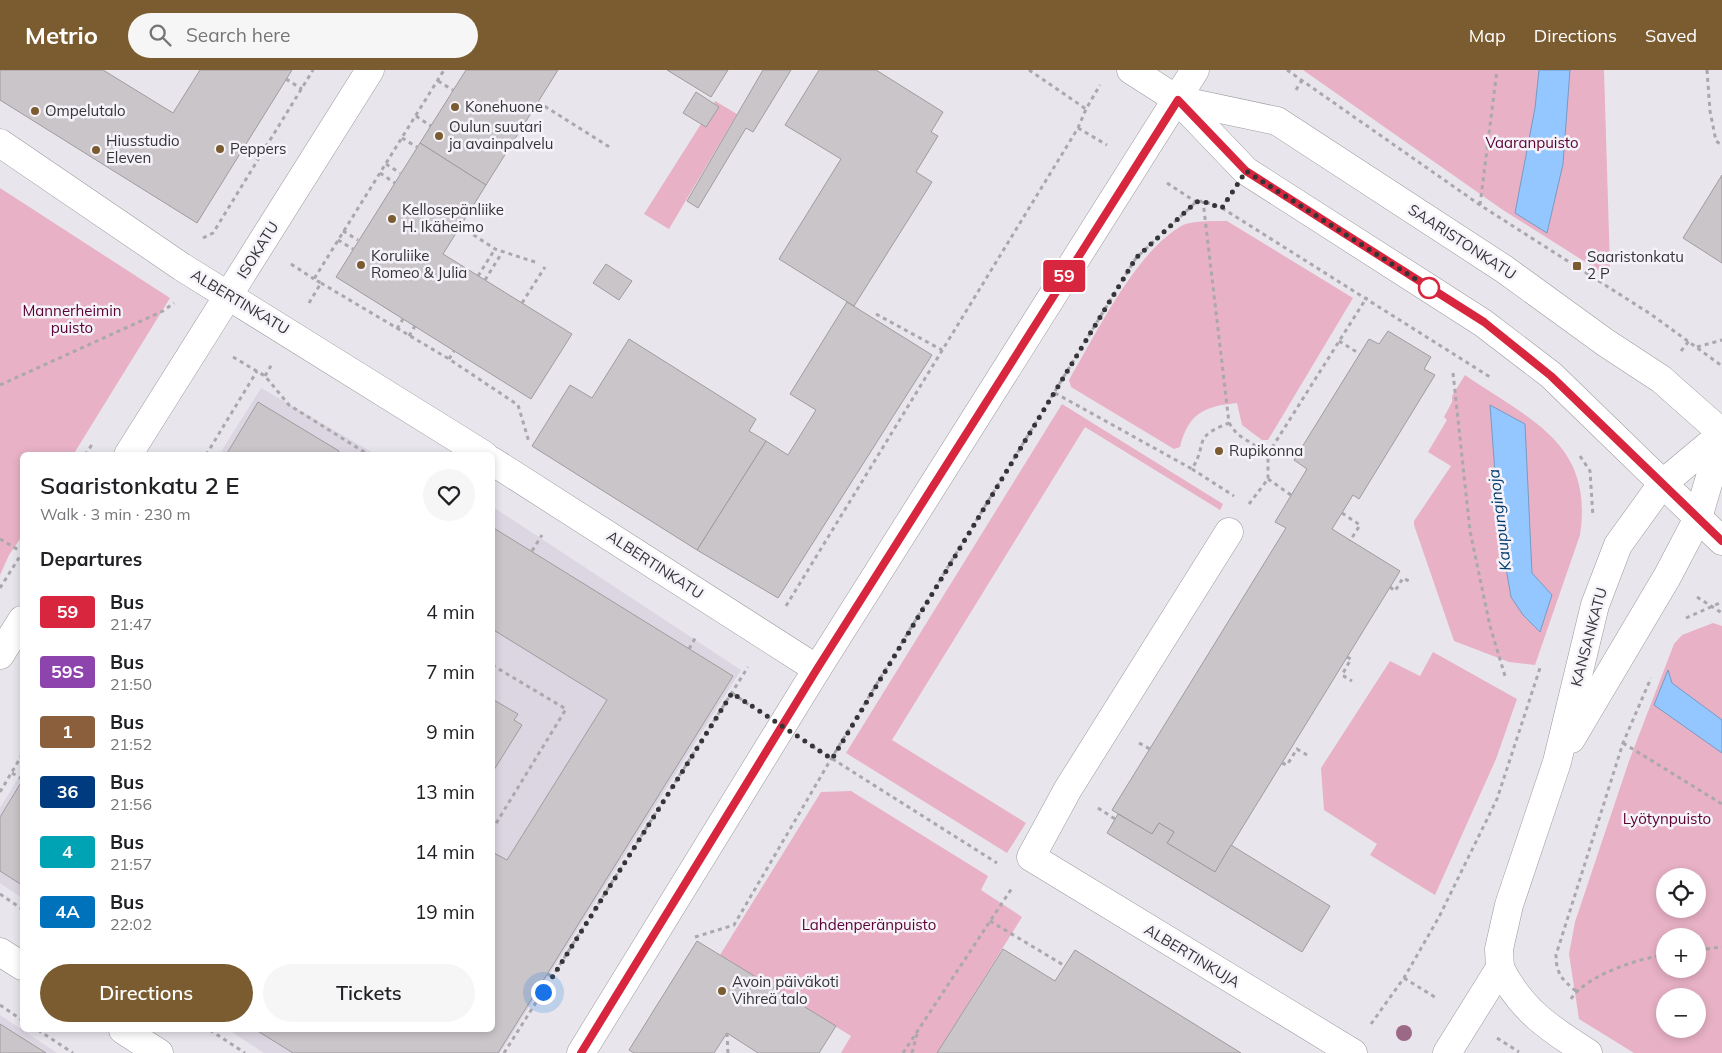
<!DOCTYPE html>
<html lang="en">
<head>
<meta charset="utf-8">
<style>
	:root { --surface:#fff; --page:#f6f6f6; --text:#202124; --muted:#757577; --accent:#7b5c31 }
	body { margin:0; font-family:Mulish,sans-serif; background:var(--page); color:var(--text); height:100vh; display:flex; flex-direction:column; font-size:19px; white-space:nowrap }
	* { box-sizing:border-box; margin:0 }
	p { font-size:16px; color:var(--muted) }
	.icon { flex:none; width:28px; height:28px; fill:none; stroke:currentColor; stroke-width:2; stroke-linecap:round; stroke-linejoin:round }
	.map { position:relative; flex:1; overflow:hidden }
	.side { position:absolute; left:20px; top:382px; width:475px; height:580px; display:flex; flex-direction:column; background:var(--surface); border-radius:8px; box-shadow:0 2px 8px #0003 }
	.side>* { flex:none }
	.badge { padding:0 10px; border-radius:4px; font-size:18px; line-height:32px }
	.controls { position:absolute; left:1656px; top:798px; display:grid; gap:10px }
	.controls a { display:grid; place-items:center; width:50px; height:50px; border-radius:50%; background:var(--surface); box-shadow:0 2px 8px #0003; font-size:25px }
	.you { position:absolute; width:25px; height:25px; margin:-12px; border:4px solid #fff; border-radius:50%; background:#1a73e8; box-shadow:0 0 0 8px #1a73e833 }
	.map>.badge { position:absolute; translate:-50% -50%; box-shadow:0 0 0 2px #fff }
	h2 { padding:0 20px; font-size:19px; line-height:45px }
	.round { display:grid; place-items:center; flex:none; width:52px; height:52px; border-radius:26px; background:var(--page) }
	.summary { display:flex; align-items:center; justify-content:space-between; height:85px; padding:0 20px }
	h1 { font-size:24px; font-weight:600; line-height:38px }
	.cta { display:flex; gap:10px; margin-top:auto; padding:10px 20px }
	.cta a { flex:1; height:58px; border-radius:30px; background:var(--accent); color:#fff; font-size:20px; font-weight:600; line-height:58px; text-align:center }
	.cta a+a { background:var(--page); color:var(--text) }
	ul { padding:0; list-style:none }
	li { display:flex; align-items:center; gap:15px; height:60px; padding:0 20px }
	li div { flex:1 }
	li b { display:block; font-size:19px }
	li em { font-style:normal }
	li .badge { min-width:55px; font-weight:700; text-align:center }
	header { display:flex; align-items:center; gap:30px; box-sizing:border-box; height:70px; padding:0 25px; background:var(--accent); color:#fff }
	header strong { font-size:24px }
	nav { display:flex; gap:28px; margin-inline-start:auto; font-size:18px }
	.search { width:350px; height:45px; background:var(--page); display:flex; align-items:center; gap:12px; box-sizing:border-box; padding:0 18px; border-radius:28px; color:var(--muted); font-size:19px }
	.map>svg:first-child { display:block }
	.built { fill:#dbd6e2 }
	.green { fill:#e8b1c5; fill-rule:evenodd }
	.water { fill:#94c6ff; stroke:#789ac3 }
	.building { fill:#cac5c9; stroke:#9f9b9f }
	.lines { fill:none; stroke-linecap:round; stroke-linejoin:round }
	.minor-casing { stroke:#9b999e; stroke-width:29 }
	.major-casing { stroke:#9b999e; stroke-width:29 }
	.path { stroke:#aaa8ad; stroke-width:3; stroke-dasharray:4 4; stroke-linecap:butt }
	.minor { stroke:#fff; stroke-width:28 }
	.major { stroke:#fff; stroke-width:28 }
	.tree { fill:#9b6886 }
	.line-casing { stroke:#fff; stroke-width:11 }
	.line { stroke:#d7263d; stroke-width:8 }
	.walk { stroke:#353436; stroke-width:5; stroke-dasharray:0 9 }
	.poi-dot { fill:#7b5c31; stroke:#f5f3f9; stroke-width:2 }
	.stop-dot { fill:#fff; stroke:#d7263d; stroke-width:2.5 }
	.labels { text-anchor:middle; stroke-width:5; stroke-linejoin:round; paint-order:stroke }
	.poi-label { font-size:15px; fill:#353436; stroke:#f5f3f9; text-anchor:start }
	.park-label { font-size:15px; fill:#5c0133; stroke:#f5f3f9 }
	.street-label { font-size:15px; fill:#353436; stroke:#f5f3f9 }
	.water-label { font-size:16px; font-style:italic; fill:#033c6d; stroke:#f5f3f9 }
</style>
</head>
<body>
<header>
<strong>Metrio</strong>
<div class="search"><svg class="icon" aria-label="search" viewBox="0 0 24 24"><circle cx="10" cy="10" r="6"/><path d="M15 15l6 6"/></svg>Search here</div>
<nav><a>Map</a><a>Directions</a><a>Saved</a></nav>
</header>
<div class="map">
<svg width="1722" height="983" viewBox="0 0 1722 983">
	<rect width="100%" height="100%" fill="#e8e6ec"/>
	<g class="built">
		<polygon points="261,318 377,385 219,385"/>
		<polygon points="493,437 741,600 500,983 264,983 229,960 492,960"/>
		<polygon points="22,702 22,828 0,813 0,738"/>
		<polygon points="0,945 57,983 0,983"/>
	</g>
	<g class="green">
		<polygon points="1303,0 1604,0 1610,197 1598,200 1503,140"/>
		<polygon points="715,31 737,44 669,159 644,144 701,54 706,57 719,37 714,33"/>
		<polygon points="0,118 170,228 73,385 22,385 22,466 9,485 0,505"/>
		<path d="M1212,151H1227L1353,228L1268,370H1262L1242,355L1237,333C1204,336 1188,344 1180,377L1174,379L1071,317L1069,310C1096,264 1133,187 1178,158C1187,151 1201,152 1212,151Z"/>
		<path d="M1465,305C1530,350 1594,373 1580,465L1535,595L1509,592L1454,571L1414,455V451L1451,396L1428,382L1447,350L1444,347L1452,332V326Z"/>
		<polygon points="1062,334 1223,434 1220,440 1085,357 892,670 1026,753 1007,783 846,683"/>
		<path d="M1713,553L1722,556V983H1634L1579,949L1569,884L1575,852L1629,691L1674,574L1682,565ZM1665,806H1698V839H1665ZM1665,866H1698V899H1665ZM1665,926H1698V959H1665Z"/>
		<polygon points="1433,582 1517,629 1496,689 1435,825 1370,785 1377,774 1324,740 1321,698 1390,591 1420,606"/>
		<polygon points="851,721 988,806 981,820 1022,847 937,983 841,983 851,966 720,885 821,722"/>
	</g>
	<g class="water">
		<polygon points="1539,0 1570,0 1563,94 1547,163 1515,143 1535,38"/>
		<polygon points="1490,335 1525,354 1532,503 1552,525 1540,562 1523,545 1511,527 1499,457"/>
		<polygon points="1668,600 1672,613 1722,650 1722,683 1654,635"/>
	</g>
	<g class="building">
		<polygon points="0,0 103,0 173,43 200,0 292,0 197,153 0,30"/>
		<polygon points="466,0 558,0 486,115 420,73"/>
		<polygon points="667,0 728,0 711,27"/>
		<polygon points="763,0 791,0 753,62 746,58 698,138 687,131"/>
		<polygon points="819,0 876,0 943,42 931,62 938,66 916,102 932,112 854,236 779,189 841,89 785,55"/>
		<polygon points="696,22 719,37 706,57 683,43"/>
		<polygon points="420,73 486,115 443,184 572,264 531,329 336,207"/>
		<polygon points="1722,105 1722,193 1683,168"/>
		<polygon points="606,194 632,211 619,230 593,213"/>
		<polygon points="847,232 932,285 778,528 697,480 766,371 788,385 816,340 790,324"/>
		<polygon points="1388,261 1431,287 1424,299 1435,305 1359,429 1353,425 1332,459 1400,501 1215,802 1167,773 1174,762 1159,753 1152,764 1112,740 1286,458 1275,452 1307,399 1294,390 1369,269 1379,274"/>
		<polygon points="629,269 756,349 749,361 766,371 697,480 532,376 570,315 592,328"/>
		<polygon points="258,332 339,381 337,385 226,385"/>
		<polygon points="492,457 733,606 498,983 293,983 256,960 492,960 492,782 507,790 607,630 492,559"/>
		<polygon points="492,629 518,644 514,650 522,655 492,703"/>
		<polygon points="22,711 22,815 0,801 0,747"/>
		<polygon points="1118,744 1152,764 1159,753 1174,762 1167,773 1215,802 1231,775 1330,836 1302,882 1107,763"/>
		<polygon points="697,871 836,956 819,983 758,983 727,963 714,983 634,983 629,980"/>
		<polygon points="1003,879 1055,911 1075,880 1241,983 937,983"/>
		<polygon points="0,954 46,983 0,983"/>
	</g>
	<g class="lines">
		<defs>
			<g id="minor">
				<polyline points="128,385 370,0"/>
				<polyline points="1229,462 1068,719 1031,787 1353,983"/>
				<polyline points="0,585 22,550"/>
				<polyline points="1571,669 1667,507 1698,448 1722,366"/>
				<polyline points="0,882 22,896"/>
				<path d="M1500,898C1521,940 1550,959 1588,983"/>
				<polyline points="123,960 159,983"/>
				<polyline points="1447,983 1500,898 1499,879 1509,835 1557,692 1595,535 1618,475 1662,414 1722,364"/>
			</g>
			<g id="major">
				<polyline points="1131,0 1178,30 1246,101 1483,253 1551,305 1722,471"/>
				<polyline points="1178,30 1277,51 1504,199 1606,273 1661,309 1722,363"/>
				<polyline points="0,73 182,197 484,385"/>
				<polyline points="492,391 817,599"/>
				<polyline points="581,983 817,599 1195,0"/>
			</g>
		</defs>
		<use href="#minor" class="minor-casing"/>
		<use href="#major" class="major-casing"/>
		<g class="path">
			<polyline points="1029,0 1086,39"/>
			<polyline points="1287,0 1480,135 1652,245 1722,296"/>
			<polyline points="1707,0 1710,41 1716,71 1722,75"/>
			<polyline points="286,9 302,19"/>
			<polyline points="438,11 453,20"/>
			<polyline points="1296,20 1302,10"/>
			<polyline points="538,32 611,78"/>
			<polyline points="416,46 431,56"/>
			<polyline points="1078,58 1107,75"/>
			<polyline points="402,68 417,77"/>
			<polyline points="242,80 258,89"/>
			<polyline points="386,94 400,103"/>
			<polyline points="380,103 395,113"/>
			<polyline points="1167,113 1196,132"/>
			<polyline points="1480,135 1497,0"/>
			<polyline points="1222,138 1490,307"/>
			<polyline points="460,156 495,179 538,193"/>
			<polyline points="343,161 358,170"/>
			<polyline points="203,168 213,163 313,0"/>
			<polyline points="338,170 353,179"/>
			<polyline points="291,194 314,209"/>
			<polyline points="478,206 495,179"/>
			<polyline points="485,210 503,181"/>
			<polyline points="321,213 449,289 518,335 529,372"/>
			<polyline points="309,233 321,213 314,209 444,0"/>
			<polyline points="522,233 545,197"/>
			<polyline points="876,244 942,280"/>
			<polyline points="397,259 403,249"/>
			<polyline points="409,266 415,256"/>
			<polyline points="1339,271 1360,284"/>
			<polyline points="1697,277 1722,270"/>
			<polyline points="1681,281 1689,271"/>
			<polyline points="233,287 265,306 289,335 369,385"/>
			<polyline points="449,289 454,281"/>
			<polyline points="1453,303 1470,461 1490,556 1505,606"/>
			<polyline points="265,306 272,294"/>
			<polyline points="0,315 163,241 174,233"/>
			<path d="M1055,323L1192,399C1209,371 1191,368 1229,353L1203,131"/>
			<polyline points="1229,353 1237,364 1268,384"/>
			<polyline points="85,385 93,373"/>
			<polyline points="206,385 257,301"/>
			<polyline points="1580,386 1590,401 1593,447"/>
			<polyline points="1192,399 1234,426"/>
			<polyline points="1268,409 1291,425"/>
			<polyline points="1249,434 1268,409 1268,384 1367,227"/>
			<polyline points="1342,443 1360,455 1350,471"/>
			<polyline points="0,469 22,482"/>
			<polyline points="532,481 542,465"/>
			<polyline points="1390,517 1395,521 1403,508 1411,512"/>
			<polyline points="0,518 22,483"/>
			<polyline points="1697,527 1722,543"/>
			<polyline points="786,536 1078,58 1086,39 1100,15"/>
			<polyline points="1686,548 1722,532"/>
			<polyline points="689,579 697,565"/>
			<polyline points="1347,587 1351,589 1342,605 1352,611"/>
			<polyline points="492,595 566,639 492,760"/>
			<polyline points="732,623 752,637"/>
			<polyline points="1139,673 1150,679"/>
			<polyline points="1623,673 1722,734"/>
			<polyline points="812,676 997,793"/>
			<polyline points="1282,693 1287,695 1297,679 1307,685"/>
			<polyline points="12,703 22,709"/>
			<polyline points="0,722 22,685"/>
			<polyline points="1098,738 1115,749"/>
			<polyline points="0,824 22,839"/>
			<polyline points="990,851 1065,896"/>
			<polyline points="695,867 734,855 831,689 1136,188 1196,132 1203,131 1222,138 1226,131"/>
			<polyline points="1698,880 1722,877"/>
			<polyline points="548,904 552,907"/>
			<polyline points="1404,908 1438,929"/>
			<polyline points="538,919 543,921"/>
			<path d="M1576,921C1562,910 1556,903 1556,885L1623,673L1651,608"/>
			<path d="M1571,929C1585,906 1639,888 1665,885"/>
			<polyline points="0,935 22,950"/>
			<polyline points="1371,954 1404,908 1439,847 1497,729 1540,598"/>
			<polyline points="38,960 73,983"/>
			<polyline points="210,960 245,983"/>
			<polyline points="727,963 728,983"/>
			<polyline points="1497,968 1519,982"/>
			<polyline points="504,983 748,597"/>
			<polyline points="903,983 1012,818"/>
			<polyline points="912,983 917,964"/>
		</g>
		<use href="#minor" class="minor"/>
		<use href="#major" class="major"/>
	</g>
	<circle class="tree" cx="1404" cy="963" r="8"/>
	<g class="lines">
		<defs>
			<polyline id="line" points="581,983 817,599 1178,30 1246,101 1484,252 1551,306 1722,471"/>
		</defs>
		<use href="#line" class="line-casing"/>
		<use href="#line" class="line"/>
		<polyline class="walk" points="543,922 732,623 832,689 1136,188 1196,132 1202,131 1222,138 1246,101 1436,222 1429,218"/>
	</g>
	<g class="poi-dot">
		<circle cx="455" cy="37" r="5"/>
		<circle cx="35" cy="41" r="5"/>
		<circle cx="439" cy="66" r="5"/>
		<circle cx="220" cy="79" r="5"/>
		<circle cx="96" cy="80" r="5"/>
		<circle cx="392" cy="149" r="5"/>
		<circle cx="361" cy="195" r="5"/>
		<rect x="1572" y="191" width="10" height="10" rx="2.5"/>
		<circle cx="1219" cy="381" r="5"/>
		<circle cx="722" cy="921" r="5"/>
	</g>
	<circle class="stop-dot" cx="1429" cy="218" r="10"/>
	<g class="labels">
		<g class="poi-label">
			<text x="465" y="42">Konehuone</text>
			<text x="45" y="46">Ompelutalo</text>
			<text x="449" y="62">Oulun suutari<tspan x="449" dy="17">ja avainpalvelu</tspan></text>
			<text x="106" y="76">Hiusstudio<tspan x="106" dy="17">Eleven</tspan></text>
			<text x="230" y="84">Peppers</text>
			<text x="402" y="145">Kellosepänliike<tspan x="402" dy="17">H. Ikäheimo</tspan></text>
			<text x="371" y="191">Koruliike<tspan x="371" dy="17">Romeo &amp; Julia</tspan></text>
			<text x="1587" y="192">Saaristonkatu<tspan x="1587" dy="17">2 P</tspan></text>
			<text x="1229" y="386">Rupikonna</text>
			<text x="732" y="917">Avoin päiväkoti<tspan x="732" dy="17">Vihreä talo</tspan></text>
		</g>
		<g class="park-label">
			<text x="1532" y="78">Vaaranpuisto</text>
			<text x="72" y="246">Mannerheimin<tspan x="72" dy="17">puisto</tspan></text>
			<text x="1667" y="754">Lyötynpuisto</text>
			<text x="869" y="860">Lahdenperänpuisto</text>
		</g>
		<g class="street-label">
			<text transform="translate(1462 172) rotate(33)" y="5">SAARISTONKATU</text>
			<text transform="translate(258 180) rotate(-58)" y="5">ISOKATU</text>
			<text transform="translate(240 232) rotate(31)" y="5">ALBERTINKATU</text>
			<text transform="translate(655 495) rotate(33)" y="5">ALBERTINKATU</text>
			<text transform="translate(1589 567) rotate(-75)" y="5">KANSANKATU</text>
			<text transform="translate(1192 886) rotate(31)" y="5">ALBERTINKUJA</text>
		</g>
		<g class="water-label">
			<text transform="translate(1499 450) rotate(-97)" y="6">Kaupunginoja</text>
		</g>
	</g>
</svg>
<div class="controls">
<a><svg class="icon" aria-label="locate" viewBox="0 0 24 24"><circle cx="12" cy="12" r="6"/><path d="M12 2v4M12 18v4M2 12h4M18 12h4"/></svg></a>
<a>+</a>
<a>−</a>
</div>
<div class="you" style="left:543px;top:922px"></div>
<b class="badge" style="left:1064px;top:206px;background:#d7263d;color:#fff">59</b>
<section class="side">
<div class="summary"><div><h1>Saaristonkatu 2 E</h1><p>Walk · 3 min · 230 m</p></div><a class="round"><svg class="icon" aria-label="heart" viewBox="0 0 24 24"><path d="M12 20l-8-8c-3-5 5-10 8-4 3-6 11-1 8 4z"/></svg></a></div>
<h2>Departures</h2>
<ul>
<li><span class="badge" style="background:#d7263d;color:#fff">59</span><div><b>Bus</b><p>21:47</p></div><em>4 min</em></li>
<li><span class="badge" style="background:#8e44ad;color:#fff">59S</span><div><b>Bus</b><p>21:50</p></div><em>7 min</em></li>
<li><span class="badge" style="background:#8b5e3c;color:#fff">1</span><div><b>Bus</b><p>21:52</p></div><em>9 min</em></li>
<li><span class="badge" style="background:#003b80;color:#fff">36</span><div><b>Bus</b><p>21:56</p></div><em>13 min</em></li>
<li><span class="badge" style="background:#00a3b4;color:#fff">4</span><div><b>Bus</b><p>21:57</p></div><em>14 min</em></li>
<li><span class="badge" style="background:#0072bc;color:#fff">4A</span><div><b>Bus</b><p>22:02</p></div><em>19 min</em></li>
</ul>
<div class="cta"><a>Directions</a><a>Tickets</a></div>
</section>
</div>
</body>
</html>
